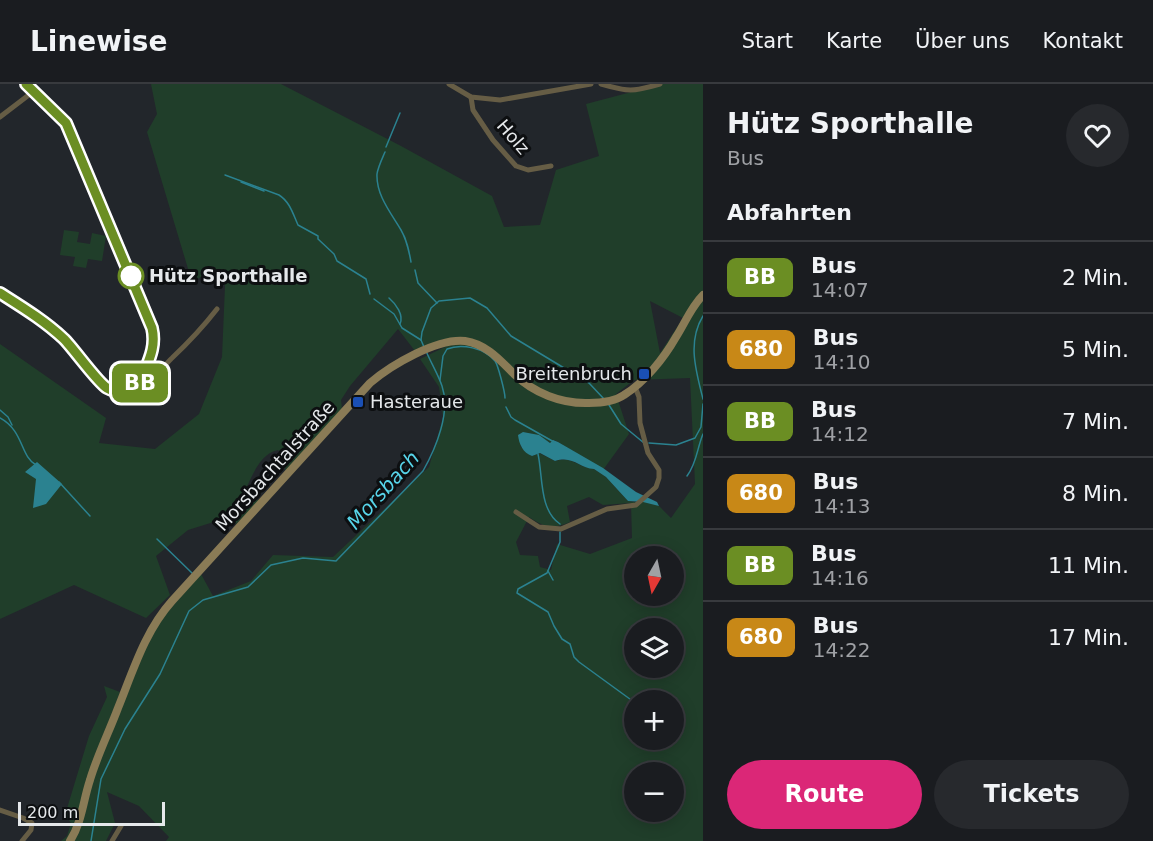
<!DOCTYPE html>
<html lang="de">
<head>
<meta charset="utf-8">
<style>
	:root { --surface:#1a1c20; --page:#27292d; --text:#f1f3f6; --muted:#9fa1a5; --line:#383a3e; --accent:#db2777 }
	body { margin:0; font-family:"DejaVu Sans",sans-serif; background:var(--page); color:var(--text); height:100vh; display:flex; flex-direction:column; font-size:22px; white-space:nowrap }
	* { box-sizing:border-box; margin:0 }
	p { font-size:20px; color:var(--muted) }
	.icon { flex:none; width:33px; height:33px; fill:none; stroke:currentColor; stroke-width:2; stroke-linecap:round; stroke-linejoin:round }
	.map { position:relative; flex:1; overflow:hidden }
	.details { display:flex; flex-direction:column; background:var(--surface); width:450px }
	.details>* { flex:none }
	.badge { padding:0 12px; border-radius:9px; font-size:21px; line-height:39px }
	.needle { width:39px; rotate:189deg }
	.buttons { position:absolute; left:624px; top:462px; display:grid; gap:12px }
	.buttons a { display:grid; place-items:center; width:60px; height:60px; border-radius:50%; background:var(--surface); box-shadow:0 3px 15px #0003,0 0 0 2px var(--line); font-size:30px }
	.scale { position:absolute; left:18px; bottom:15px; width:147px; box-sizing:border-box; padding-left:6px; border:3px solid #e5e8eb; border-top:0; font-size:16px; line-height:21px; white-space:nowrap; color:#e5e8eb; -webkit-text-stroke:4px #0d0f11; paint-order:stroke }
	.map>.badge { position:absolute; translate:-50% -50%; box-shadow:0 0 0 3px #fff }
	h2 { padding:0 24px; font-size:22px; line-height:54px }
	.round { display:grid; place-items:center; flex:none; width:63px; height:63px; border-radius:32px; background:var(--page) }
	.head { display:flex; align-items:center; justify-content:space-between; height:102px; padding:0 24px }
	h1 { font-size:28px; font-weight:800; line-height:45px }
	.action { display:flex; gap:12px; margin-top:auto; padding:12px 24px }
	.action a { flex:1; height:69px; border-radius:36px; background:var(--accent); color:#fff; font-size:24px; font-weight:800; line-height:69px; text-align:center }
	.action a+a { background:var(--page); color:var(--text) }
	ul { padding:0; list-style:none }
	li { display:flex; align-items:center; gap:18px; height:72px; padding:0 24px; border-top:2px solid var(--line) }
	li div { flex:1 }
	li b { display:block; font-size:22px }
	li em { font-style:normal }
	li .badge { min-width:66px; font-weight:700; text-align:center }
	header { display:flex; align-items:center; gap:36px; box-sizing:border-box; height:84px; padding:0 30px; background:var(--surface); border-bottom:2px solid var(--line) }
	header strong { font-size:28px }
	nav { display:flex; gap:33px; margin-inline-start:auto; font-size:21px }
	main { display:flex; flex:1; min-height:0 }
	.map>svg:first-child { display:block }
	.green { fill:#203e2a; fill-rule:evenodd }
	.water { fill:#2b8290 }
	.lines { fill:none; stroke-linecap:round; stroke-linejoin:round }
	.stream { stroke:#2b8290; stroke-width:1.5 }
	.minor { stroke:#665d45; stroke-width:5 }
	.secondary { stroke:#8a7b56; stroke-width:8 }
	.line-casing { stroke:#fff; stroke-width:14 }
	.line { stroke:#6b8e23; stroke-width:9 }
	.stop-dot { fill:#fff; stroke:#6b8e23; stroke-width:3 }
	.transit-dot { fill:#1a4fb4; stroke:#0d0f11; stroke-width:2 }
	.labels { text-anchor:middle; stroke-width:6; stroke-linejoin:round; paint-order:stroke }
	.street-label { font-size:18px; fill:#e5e8eb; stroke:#0d0f11 }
	.stop-label { font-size:18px; font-weight:bold; fill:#e5e8eb; stroke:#0d0f11; text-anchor:start }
	.poi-label { font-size:18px; fill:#e5e8eb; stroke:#0d0f11; text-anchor:end }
	.water-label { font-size:20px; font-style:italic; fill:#57d4e9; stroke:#0d0f11 }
</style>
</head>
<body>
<header>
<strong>Linewise</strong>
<nav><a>Start</a><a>Karte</a><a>Über uns</a><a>Kontakt</a></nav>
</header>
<main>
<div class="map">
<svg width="703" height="757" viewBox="0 0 703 757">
	<rect width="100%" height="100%" fill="#22262b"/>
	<g class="green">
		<path d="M151,0H281L401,62L492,112L504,143L540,141L556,86L599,72L586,20L662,0H703V757H166L169,753L139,722L107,708L115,739L106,757H73C88,734 88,707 97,682L150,554L162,534L201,490L213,512L251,497L273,471L333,473L429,383L443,333L439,303L420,275L447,262L443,255L415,267L398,245L350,302L341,316L342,325L285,387L286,375L278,366C260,370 254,389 246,404L250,413L260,417L236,440L220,436L188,446L156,472L170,511L146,534L74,501L0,535V260L106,334L99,359L155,365L199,330L222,273L225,202L215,185L192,198L147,48L157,30ZM650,217L683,234L660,269ZM690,294L695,400L671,434L659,422L642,415L636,418L628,417L606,393L594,385C579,384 573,372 555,377L539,369L532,372L521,363L519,350C530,346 540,353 550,359L554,356L558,358L603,386L629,350L616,310L634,296ZM589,413L603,421L631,419L632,454L590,470L557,460L551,486L540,483L538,472L520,471L516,458L529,433C544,443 552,446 570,438L567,422ZM634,472H674V512H634ZM634,544H674V584H634ZM634,616H674V656H634ZM634,688H674V728H634Z"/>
		<polygon points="64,146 79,148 77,158 90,160 92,149 106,152 102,177 88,175 86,184 73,182 75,173 60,171"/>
		<polygon points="104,602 120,608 86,698 79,730 66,757 61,757 67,752 71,739 65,731 89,652 107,613"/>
	</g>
	<g class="water">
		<path d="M523,348L539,351L550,359L553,356L558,358L603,384L636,408L657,418L659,422L643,418L628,417L606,393L594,385C579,384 573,371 555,377L540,369L532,372C523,369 519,360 518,351Z"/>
		<polygon points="37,378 62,400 46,420 33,424 36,395 25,388"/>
	</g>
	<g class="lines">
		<g class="stream">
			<polyline points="386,63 400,29"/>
			<path d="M385,68C382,75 378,83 377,90C376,111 391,129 401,146C407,156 409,167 411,178"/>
			<path d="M225,91L279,111C290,118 293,130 298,141L318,152V155L334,170L337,177L366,195L370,210"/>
			<polyline points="241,98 264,107"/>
			<polyline points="415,186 418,199 437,219"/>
			<path d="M389,214C396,220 404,231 400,240"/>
			<polyline points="374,215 394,230 402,244 421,256"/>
			<path d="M703,232C687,258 696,287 703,315"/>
			<polyline points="424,263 421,256 422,248 431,224 439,217 470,214 487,224 511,252 589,299 604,315"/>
			<path d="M440,296L443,272L447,265C462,259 484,264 495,277C498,281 505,308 505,314"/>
			<polyline points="609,321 621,340 644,359"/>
			<polyline points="506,323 511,333 515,336 554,358"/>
			<polyline points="0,326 8,333 12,341"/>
			<path d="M0,334C24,347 20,372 36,381"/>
			<polyline points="649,359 676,361 695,354 701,343 703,320"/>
			<path d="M538,370C543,392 539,426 560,440"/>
			<path d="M687,392C697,379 697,364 703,350"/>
			<polyline points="59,398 90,432"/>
			<polyline points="560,448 560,458 547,489 518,505 517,509 548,528 554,542 562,555 570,560 574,573 579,578 634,618"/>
			<polyline points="157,455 193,490"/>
			<polyline points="548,487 553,496"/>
			<path d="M91,757L101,695L125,645L160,590L189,527L203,516L248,503L271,481L303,474L336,477L423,387C436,364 451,328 442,302C438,290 431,279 426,267"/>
		</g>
		<g class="minor">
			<path d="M26,0L66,39L152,245C157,264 147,281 140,299"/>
			<polyline points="449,0 471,13 500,16 591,0"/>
			<path d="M601,0C629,8 632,8 660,0"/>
			<polyline points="471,13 473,26 493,56 516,82 528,86 551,82"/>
			<polyline points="0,33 34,7"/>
			<path d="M0,209C42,235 73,261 102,301C115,309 129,310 140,299L145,301C158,295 162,283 172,274C189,258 203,243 217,225"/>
			<polyline points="516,428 539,443 561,445 607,425 636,421 656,403 659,394 659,386 648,369 640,339 639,313 635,303"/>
			<polyline points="0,726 23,734 32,739 31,746 22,757"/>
			<polyline points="112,757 121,742"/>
		</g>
		<path class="secondary" d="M70,757C82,738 83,717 90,696C97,672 109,648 118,624C133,587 145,547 172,517L370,299C391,281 437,254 465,257C486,260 500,276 514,290C534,309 561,320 589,319C601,319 614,318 624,311C645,298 664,274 676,253C685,239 691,223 703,211"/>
	</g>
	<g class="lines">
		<defs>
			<path id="line" d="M0,209C22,223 45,237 64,255C74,265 98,299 107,304C124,313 136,305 144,289C150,274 156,261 152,244L66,39L26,0"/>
		</defs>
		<use href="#line" class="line-casing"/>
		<use href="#line" class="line"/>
	</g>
	<circle class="stop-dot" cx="131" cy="192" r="12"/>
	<g class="transit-dot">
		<rect x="638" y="284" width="12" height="12" rx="3"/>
		<rect x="352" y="312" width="12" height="12" rx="3"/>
	</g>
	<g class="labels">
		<g class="street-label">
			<text transform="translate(513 53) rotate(49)" y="6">Holz</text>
			<text transform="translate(275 382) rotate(-48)" y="6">Morsbachtalstraße</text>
		</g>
		<g class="stop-label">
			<text x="149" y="198">Hütz Sporthalle</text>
		</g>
		<g class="poi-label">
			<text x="632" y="296">Breitenbruch</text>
			<text x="370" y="324" text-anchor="start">Hasteraue</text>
		</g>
		<g class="water-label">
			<text transform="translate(383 406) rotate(-48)" y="7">Morsbach</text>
		</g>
	</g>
</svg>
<div class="buttons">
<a><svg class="needle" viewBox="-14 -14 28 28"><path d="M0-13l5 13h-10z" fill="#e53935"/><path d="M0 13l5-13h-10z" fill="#9fa1a5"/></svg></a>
<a><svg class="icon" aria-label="layers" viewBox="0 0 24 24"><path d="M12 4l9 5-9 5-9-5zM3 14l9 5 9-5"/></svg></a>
<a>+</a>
<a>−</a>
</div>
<div class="scale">200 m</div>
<b class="badge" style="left:140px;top:299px;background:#6b8e23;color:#fff">BB</b>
</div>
<section class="details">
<div class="head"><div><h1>Hütz Sporthalle</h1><p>Bus</p></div><a class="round"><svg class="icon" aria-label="heart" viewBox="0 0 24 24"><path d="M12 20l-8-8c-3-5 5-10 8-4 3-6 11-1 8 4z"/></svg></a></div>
<h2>Abfahrten</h2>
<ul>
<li><span class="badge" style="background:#6b8e23;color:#fff">BB</span><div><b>Bus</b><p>14:07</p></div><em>2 Min.</em></li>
<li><span class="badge" style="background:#c88817;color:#fff">680</span><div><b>Bus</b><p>14:10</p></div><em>5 Min.</em></li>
<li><span class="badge" style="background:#6b8e23;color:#fff">BB</span><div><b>Bus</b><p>14:12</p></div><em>7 Min.</em></li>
<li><span class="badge" style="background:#c88817;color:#fff">680</span><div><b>Bus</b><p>14:13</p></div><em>8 Min.</em></li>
<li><span class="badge" style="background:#6b8e23;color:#fff">BB</span><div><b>Bus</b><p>14:16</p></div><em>11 Min.</em></li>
<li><span class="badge" style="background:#c88817;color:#fff">680</span><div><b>Bus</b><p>14:22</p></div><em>17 Min.</em></li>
</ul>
<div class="action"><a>Route</a><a>Tickets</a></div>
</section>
</main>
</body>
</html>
